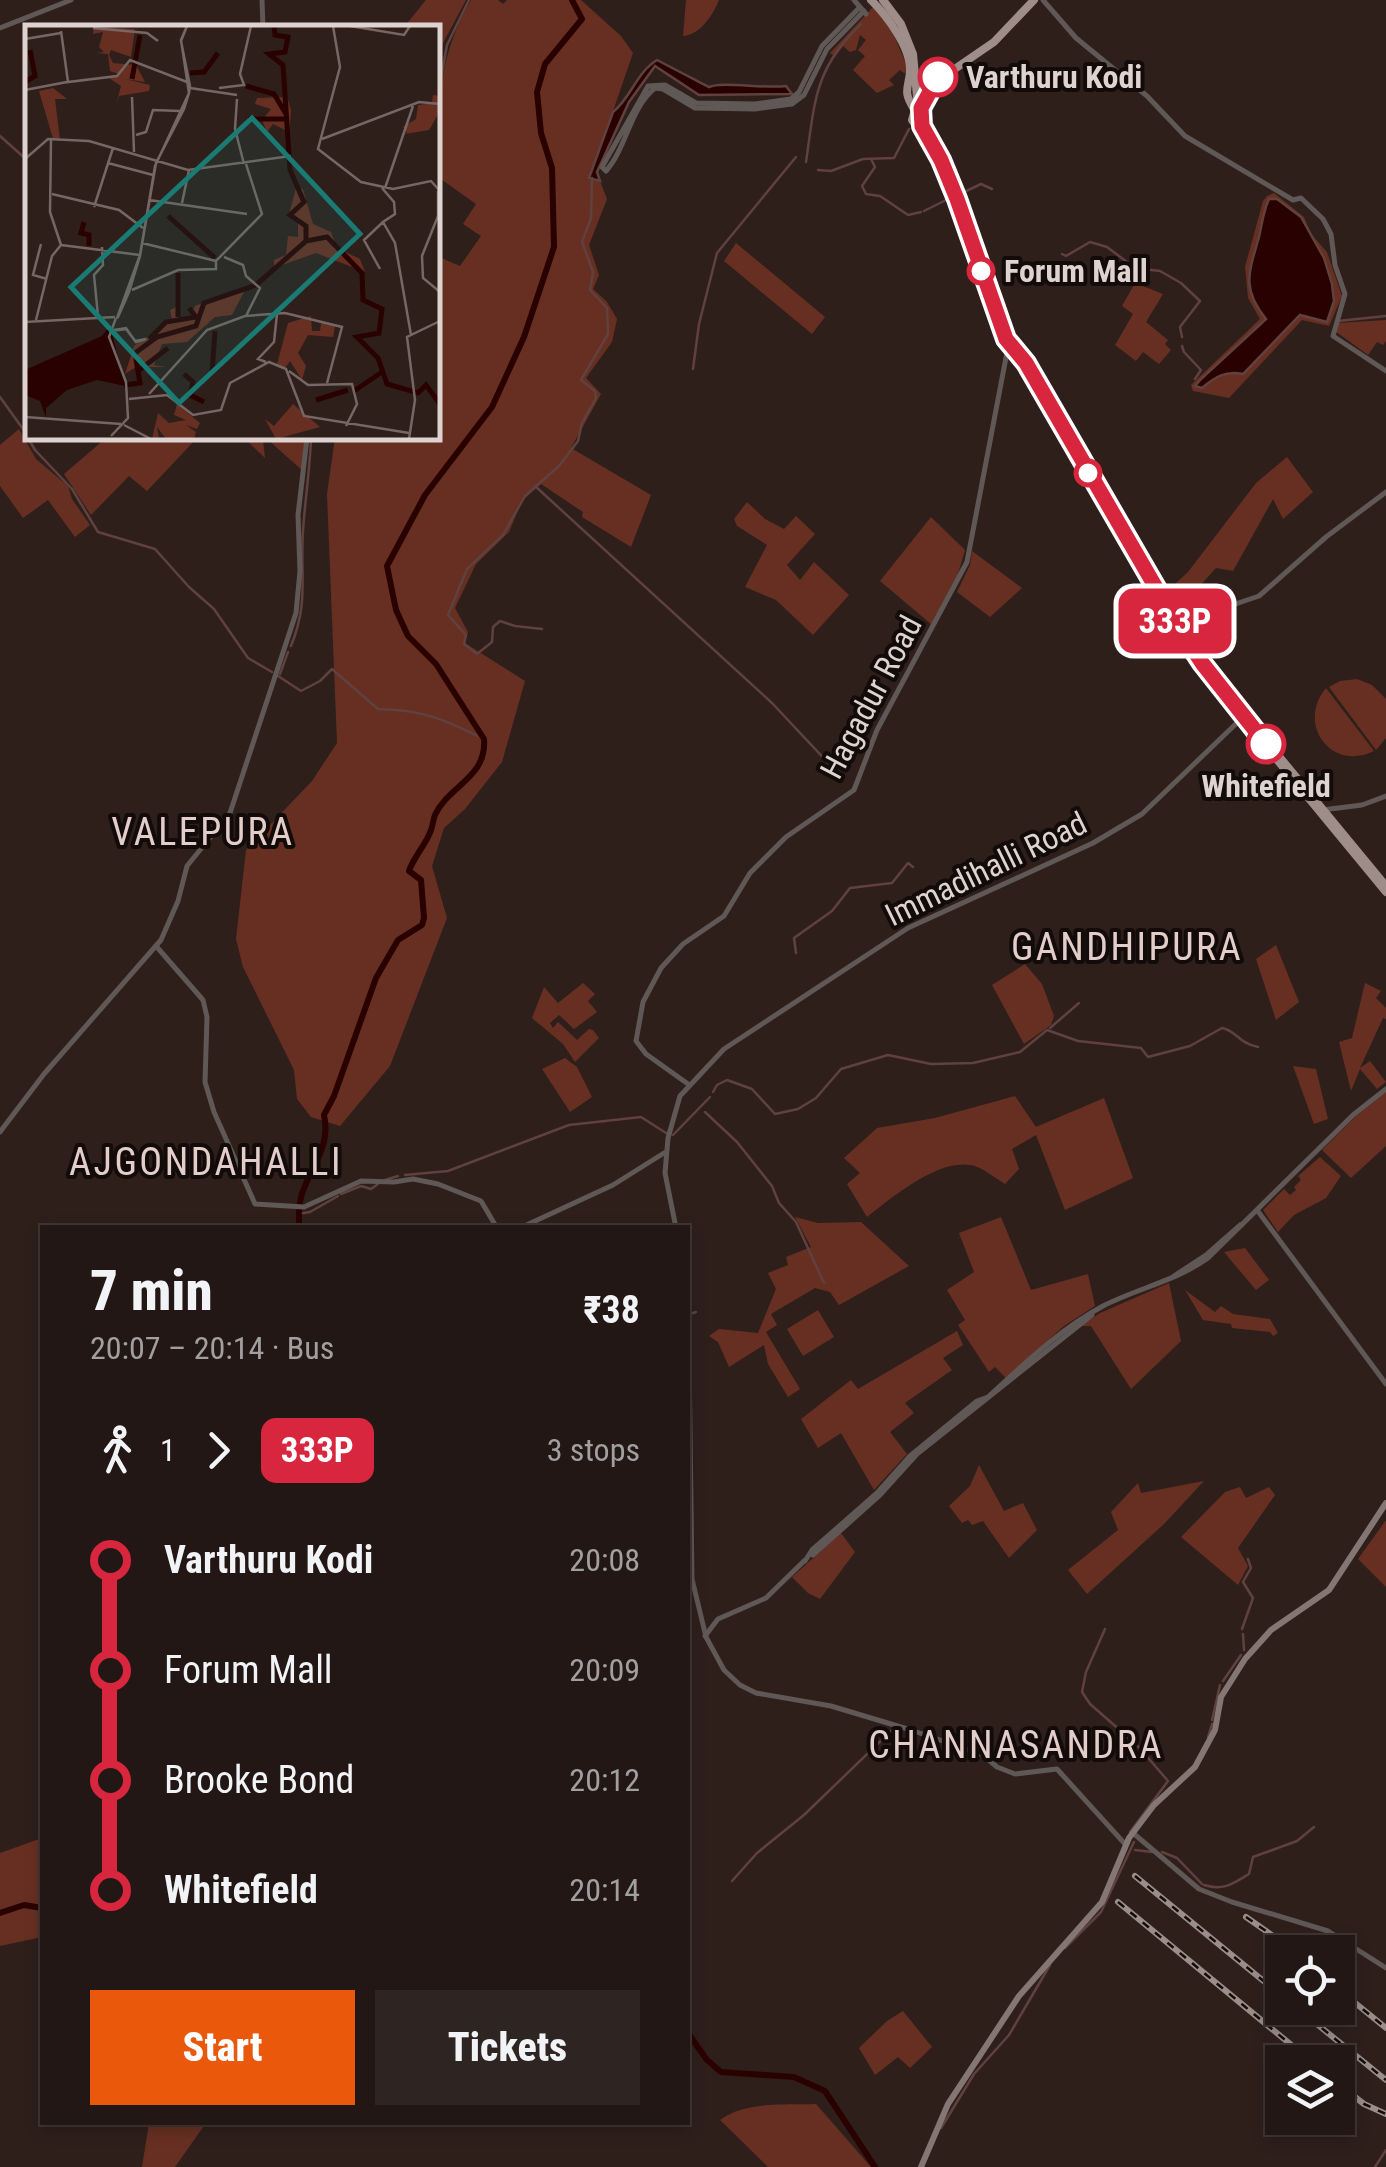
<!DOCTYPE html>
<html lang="en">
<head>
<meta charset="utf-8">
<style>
	:root { --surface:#221714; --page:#2e2422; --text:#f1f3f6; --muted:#a29fa0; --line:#3f3634; --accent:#ea580c }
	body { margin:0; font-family:"Roboto Condensed",sans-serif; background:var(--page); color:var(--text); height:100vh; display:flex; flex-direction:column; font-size:38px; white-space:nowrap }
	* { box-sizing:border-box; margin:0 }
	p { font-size:32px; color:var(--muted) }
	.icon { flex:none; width:55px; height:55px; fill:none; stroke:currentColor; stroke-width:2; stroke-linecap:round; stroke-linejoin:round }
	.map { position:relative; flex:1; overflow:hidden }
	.panel { position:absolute; left:40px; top:1225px; width:650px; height:900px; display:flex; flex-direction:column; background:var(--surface); border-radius:0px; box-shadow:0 5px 15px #0003,0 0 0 2px var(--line) }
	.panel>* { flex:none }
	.badge { padding:0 20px; border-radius:15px; font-size:35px; line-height:65px }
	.tools { position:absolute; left:1265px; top:1935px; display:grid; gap:20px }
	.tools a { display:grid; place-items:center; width:90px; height:90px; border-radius:0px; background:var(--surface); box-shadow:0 5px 15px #0003,0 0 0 2px var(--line); font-size:50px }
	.map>.badge { position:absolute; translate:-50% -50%; box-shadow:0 0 0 5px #fff }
	.legs { display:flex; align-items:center; gap:15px; height:110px; padding:0 50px; font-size:32px }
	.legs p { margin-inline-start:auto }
	.summary { display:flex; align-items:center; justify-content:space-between; height:170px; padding:0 50px }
	h1 { font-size:55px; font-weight:800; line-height:75px }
	.button { display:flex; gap:20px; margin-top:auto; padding:20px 50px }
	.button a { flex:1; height:115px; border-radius:0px; background:var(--accent); color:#fff; font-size:40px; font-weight:800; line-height:115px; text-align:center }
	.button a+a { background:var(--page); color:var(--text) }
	ul { padding:0 50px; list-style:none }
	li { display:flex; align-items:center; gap:35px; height:110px; font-size:38px }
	li i { display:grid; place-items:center; width:15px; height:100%; margin:0 12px; background:currentColor }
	li i::after { content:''; width:25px; height:25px; margin:-12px; border:8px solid; border-radius:50%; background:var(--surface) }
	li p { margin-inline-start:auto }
	li:first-child i { background:linear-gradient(#0000 50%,currentColor 0) }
	li:last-child i { background:linear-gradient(currentColor 50%,#0000 0) }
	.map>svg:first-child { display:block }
	.green { fill:#672f22 }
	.water { fill:#290200; stroke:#5f413f; stroke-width:2.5 }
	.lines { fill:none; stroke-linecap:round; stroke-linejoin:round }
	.stream { stroke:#5f413f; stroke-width:2.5 }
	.river { stroke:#290200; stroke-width:6 }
	.tertiary { stroke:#605856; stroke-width:5 }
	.secondary { stroke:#837673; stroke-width:6 }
	.primary { stroke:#9e8d89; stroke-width:8 }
	.rail-casing { stroke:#9a8d8a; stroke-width:6 }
	.rail { stroke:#120b09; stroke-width:2.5; stroke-dasharray:8; stroke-linecap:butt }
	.line-1-casing { stroke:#fff; stroke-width:22 }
	.line-1 { stroke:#d7263d; stroke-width:15 }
	.stop-1-dot { fill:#fff; stroke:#d7263d; stroke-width:5 }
	.labels { text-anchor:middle; stroke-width:8; stroke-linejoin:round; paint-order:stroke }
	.stop-label { font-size:32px; font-weight:bold; fill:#ded3d1; stroke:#120b09; text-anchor:start }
	.street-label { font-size:32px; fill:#ded3d1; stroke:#120b09 }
	.quarter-label { font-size:38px; letter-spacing:2.5px; fill:#e3cdc8; stroke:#120b09 }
	.inset-river { fill:none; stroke:#290200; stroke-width:5 }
	.inset-road { fill:none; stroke:#746764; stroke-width:2.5 }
	.view { fill:#197b73; fill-opacity:0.15; stroke:#197b73; stroke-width:5 }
	.inset-edge { fill:none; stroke:#ded3d1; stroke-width:5 }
</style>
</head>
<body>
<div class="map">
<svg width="1386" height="2167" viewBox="0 0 1386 2167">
	<rect width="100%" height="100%" fill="#2e1f1b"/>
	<g class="green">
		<polygon points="426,0 466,0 443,43 438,71 438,28 404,27"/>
		<path d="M471,0H498L503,4L507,0H581L621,36L633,53L590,178L600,181L607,199L589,245L599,275L593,289L607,302L617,319L612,342L586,378L601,394L571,448L651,495L631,547L582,517L583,512L541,484L522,501L509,532L476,564L455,608L468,632L465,643L525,681L502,762L465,809L444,828L432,866L447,918L390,1066L340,1126L311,1117L297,1099L294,1070L243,967L236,939L246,850L312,781L337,743L327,494L335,438H438V260L439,257L460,266L481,236L463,224L476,204L438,177C438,109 436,61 471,0Z"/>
		<path d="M686,0H719C713,15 700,35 683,36Z"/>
		<polygon points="873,7 888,21 909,71 904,73 900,70 889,80 894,85 877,93 853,70 865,56 858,50 866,40 860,35 856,50 850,52 843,46 835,57 830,53"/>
		<polygon points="1274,193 1304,217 1311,234 1327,252 1342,296 1329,326 1302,320 1229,398 1193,391 1191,385 1260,319 1248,298 1245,267 1263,201 1267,196"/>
		<polygon points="736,243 825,317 812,334 724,261"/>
		<polygon points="1135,283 1163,294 1146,322 1168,340 1165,344 1171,350 1159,364 1143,352 1136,361 1115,345 1133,314 1122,306"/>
		<polygon points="1386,320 1386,341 1383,345 1377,342 1368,355 1335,331 1338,323"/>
		<polygon points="19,429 36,459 68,486 72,499 90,525 75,537 48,500 23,518 0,486 0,445"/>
		<polygon points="106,438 197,438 147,491 129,476 91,515 64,474"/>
		<polygon points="244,438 305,438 304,472 266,438 263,441 265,458"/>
		<polygon points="1287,457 1313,492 1283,519 1273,499 1233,571 1216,568 1177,611 1166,592 1188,572 1256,483"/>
		<polygon points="747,502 765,519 784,529 796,516 815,534 787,565 800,580 814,562 849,595 813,635 776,600 745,587 767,545 737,526 734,519"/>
		<polygon points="931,517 965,550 958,574 931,624 880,581"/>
		<polygon points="972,551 1022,588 990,617 957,592 970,565"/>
		<polygon points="1357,679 1372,685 1386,699 1386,738 1376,750 1329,687 1340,681"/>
		<path d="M1326,688L1374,751C1331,772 1296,724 1326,688Z"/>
		<polygon points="1276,945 1299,1002 1276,1020 1256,959"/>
		<polygon points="1025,964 1042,984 1054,1016 1051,1025 1024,1044 992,985"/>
		<polygon points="583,983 595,994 588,1001 597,1012 574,1029 559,1015 550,1023 553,1028 558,1022 577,1040 589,1029 593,1030 599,1038 575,1062 563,1044 532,1018 544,987 558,1003"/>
		<polygon points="1365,983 1381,991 1376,998 1386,1008 1386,1019 1383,1018 1360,1068 1370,1061 1386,1082 1377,1089 1360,1069 1351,1091 1339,1042 1352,1038"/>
		<polygon points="565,1058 577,1067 592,1097 570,1112 542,1069"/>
		<polygon points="1293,1066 1316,1069 1328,1119 1314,1124"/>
		<polygon points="1386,1092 1386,1146 1351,1178 1322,1150 1356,1116"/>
		<path d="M1015,1096L1036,1127L1104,1098L1133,1178L1065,1210L1036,1135L1012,1149L1019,1169L1005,1184C995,1178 982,1167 971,1165C937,1159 891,1198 867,1217L847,1184L860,1173L844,1158L877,1128L935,1118Z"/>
		<polygon points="1320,1157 1341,1176 1326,1198 1294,1215 1278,1232 1263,1210 1284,1189 1290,1195 1296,1190 1294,1187 1301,1180 1298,1176"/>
		<polygon points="795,1217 818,1223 861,1222 909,1266 839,1305 830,1292 815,1288 771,1314 777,1325 766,1332 800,1389 788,1397 768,1364 764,1345 729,1367 718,1342 709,1336 719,1329 758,1333 776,1289 768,1273 788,1265 786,1257 811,1247"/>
		<polygon points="1001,1217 1031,1290 1088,1274 1095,1306 1064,1326 1006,1378 995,1367 989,1372 958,1325 965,1320 947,1290 974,1272 959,1233"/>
		<polygon points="1245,1248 1269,1280 1256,1290 1224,1252"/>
		<polygon points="1169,1283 1181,1341 1131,1389 1091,1326 1081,1326 1100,1313"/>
		<polygon points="1185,1290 1215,1312 1221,1306 1233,1314 1270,1319 1278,1333 1273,1336 1270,1332 1232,1328 1231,1324 1203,1320"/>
		<polygon points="818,1310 834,1337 803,1356 787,1329"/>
		<polygon points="957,1331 963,1345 943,1358 952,1370 905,1403 914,1413 890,1432 907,1454 874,1490 841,1433 818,1448 801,1419 851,1380 858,1389"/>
		<polygon points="979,1465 1004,1511 1023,1503 1037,1530 1009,1558 983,1521 972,1525 968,1520 962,1523 949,1506 970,1486"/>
		<polygon points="1204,1481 1164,1524 1087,1594 1068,1570 1118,1530 1111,1512 1138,1483 1141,1493"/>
		<polygon points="1240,1487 1246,1498 1269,1487 1275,1495 1238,1548 1248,1566 1238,1585 1181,1537 1225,1492"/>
		<polygon points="1386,1520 1386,1587 1358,1559"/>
		<polygon points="841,1533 855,1552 820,1599 808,1593 792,1577"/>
		<polygon points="42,1838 42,1937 0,1946 0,1853"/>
		<polygon points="903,2011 932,2047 910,2068 898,2057 875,2075 859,2048 887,2021"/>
		<path d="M816,2104L871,2167H768L720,2120C745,2101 786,2105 816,2104Z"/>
		<polygon points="149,2123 149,2122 206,2123 175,2167 142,2167"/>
	</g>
	<g class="water">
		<path d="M657,60L709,87C722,81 764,89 786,86L792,94L699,95L655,66L629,102L597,172L600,181L589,178L613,112C631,98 636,73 657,60Z"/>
		<path d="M1269,199H1277L1301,217L1324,258L1332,284L1334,301L1327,322L1300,315L1243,374C1226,370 1215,377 1202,388L1195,386L1201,379L1266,319C1241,288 1249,272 1259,237C1262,224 1263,212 1269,199Z"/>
	</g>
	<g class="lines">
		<g class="stream">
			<polyline points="438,95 447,45 469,0"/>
			<polyline points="0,136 28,161"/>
			<polyline points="871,159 875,167 862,186 866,194 880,196 908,215 921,212"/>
			<path d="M806,162C815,101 814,69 861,24"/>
			<polyline points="818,170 831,171 863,159 894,158 909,129"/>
			<polyline points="28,181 28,184"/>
			<polyline points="962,193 981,184 992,189"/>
			<polyline points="924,211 948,199"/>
			<polyline points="1062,254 1066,256 1090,242 1107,247 1135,268 1160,271 1181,283 1200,301 1180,327 1182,337"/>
			<polyline points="1338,321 1386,316"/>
			<polyline points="1182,346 1184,352 1201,370 1195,379"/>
			<polyline points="693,369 699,324 717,253 796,157"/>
			<polyline points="0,397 28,436"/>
			<polyline points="28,438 35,450 72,489 98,532 155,549 189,587 214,609 248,658 272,672"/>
			<polyline points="535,486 772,703 831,766"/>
			<polyline points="542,629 515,626 500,621 493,627 492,642 477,654 464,644 466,635 448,615 467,569 503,535 525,496 559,466 578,441 582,423 596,398 595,391 581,380 608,334 607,308 590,290 593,272 582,242 591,218 592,178"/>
			<path d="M291,646C309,602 300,575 303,531C305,500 310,469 311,438"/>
			<polyline points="280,674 288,652"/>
			<path d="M278,676L301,691L320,681L332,669L378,709C424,710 443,719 484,739"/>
			<polyline points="796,953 794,938 832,911 850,888 892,883 908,863 913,867"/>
			<polyline points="1050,1028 1079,1003"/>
			<path d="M713,1092L717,1085L727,1080L752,1089L775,1114L798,1109L816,1098L841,1069L888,1055L931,1064L973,1063L1020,1052L1047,1030L1078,1041L1141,1048L1148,1057L1190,1046L1222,1028C1237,1031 1238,1043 1258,1047"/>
			<polyline points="705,1112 737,1142 772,1186 779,1203 796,1222 824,1283"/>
			<polyline points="673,1135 710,1097"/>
			<polyline points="405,1175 448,1171 569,1125 641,1117 666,1133"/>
			<polyline points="385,1180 398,1176"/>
			<polyline points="341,1194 361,1186 371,1189 378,1184"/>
			<polyline points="297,1214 310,1212 338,1196"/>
			<polyline points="693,1313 696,1312"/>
			<polyline points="1105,1629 1086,1672 1082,1692 1090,1704 1137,1745 1168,1781 1130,1832"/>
			<polyline points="1242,1629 1253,1598 1243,1582 1251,1568 1248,1559"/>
			<polyline points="1243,1634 1244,1650"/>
			<polyline points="1223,1681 1241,1655"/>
			<polyline points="1212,1720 1220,1685"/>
			<polyline points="1208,1737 1212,1724"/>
			<polyline points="1135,1850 1152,1852"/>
			<polyline points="1162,1852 1177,1858 1202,1884"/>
			<polyline points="732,1881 757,1853 804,1815 892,1730"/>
			<path d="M1204,1885C1224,1891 1232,1884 1249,1874L1253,1857L1297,1841L1314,1827"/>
			<polyline points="1065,1948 1101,1912 1134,1842"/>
			<polyline points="941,2128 974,2074 1009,2035 1050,1965"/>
			<polyline points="1375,2167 1386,2150"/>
		</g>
		<g class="river">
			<path d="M300,1228C291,1179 334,1160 324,1115L334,1096L376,978L398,940L422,925L424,918L421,880L409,871C414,856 426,845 431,830C433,825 433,820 435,815C449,785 487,778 484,739L436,664L408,636L396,610L387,566L425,495L492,407L524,337L554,247L552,168L541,133L537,92L545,64L582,19L572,0"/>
			<polyline points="0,1913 24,1905 42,1908"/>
			<polyline points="688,2033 707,2060 721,2072 794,2077 825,2091 875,2167"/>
		</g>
		<g class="tertiary">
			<polyline points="262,0 263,28"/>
			<polyline points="854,0 866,14"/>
			<polyline points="1043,0 1076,38 1147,96 1185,136 1293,200 1301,198 1323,219 1331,234 1335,265 1345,294 1333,336 1386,371"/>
			<path d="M860,7L822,46L799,92L791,99L755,104L696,103L665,85L648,86L602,167L606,171C627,147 630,108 655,88L663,89L695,108L755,109L792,104L804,95L827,49L864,11"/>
			<polyline points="0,28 71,0"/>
			<polyline points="1184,629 1212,612 1259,596 1326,537 1386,492"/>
			<polyline points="1322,810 1362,805 1386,796"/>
			<polyline points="156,946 203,1000 207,1017 205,1082 214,1112 255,1204 304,1207 361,1181 394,1182 413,1179 438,1184 481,1201 497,1228"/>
			<polyline points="688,1084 646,1054 636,1041 643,1002 661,968 683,944 724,916 750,873 786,837 854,790 877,730 967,562 1008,347"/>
			<polyline points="0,1132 44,1074 161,940 178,901 187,866 230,813 296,613 300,571 298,515 307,438"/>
			<polyline points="1257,1210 1386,1384"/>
			<polyline points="520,1228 613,1185 664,1153"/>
			<polyline points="676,1228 665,1173 668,1138 680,1096 724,1049 908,928 1093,843 1142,814 1242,718"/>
			<polyline points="1174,1276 1206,1255 1240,1225"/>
			<polyline points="688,1277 692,1579 706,1637 724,1670 740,1685 756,1693 831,1706 911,1730 983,1755 997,1767 1015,1774 1057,1769 1125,1844"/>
			<polyline points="813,1555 879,1496 917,1454 1092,1315"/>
			<path d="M805,1561L812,1550L877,1493L910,1456L977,1401L988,1397C1024,1364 1060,1329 1103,1306C1138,1288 1176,1281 1208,1258L1353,1115L1386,1089"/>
			<polyline points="705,1636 718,1619 766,1598 804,1561"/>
			<polyline points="1133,1833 1199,1889 1232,1902 1328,1931 1386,1968"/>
		</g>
		<polyline class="secondary" points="921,2167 948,2104 1019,1996 1102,1902 1129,1838 1154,1805 1195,1767 1215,1730 1221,1697 1245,1659 1271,1630 1329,1590 1386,1503"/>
		<g class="primary">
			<path d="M871,0C886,15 911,47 910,71C909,89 902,90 914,109"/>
			<polyline points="883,0 901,24 913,54 918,107"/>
			<polyline points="922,111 943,77 994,42 1034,0"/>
			<polyline points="1386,886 1202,663 1026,363 1006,339 957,199 943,163 922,126 922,109 916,107 912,120 928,141 949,190 1003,341 1023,366 1140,572 1199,665 1386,892"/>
		</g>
		<defs>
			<g id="rail">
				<polyline points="1135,1876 1282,1996"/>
				<polyline points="1118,1902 1312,2062"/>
				<polyline points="1246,1917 1296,1952"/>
				<polyline points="1338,1989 1386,2028"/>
				<polyline points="1297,2008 1386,2080"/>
				<polyline points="1338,2084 1364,2104 1386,2114"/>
			</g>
		</defs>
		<use href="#rail" class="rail-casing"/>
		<use href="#rail" class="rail"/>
	</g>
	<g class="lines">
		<defs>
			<polyline id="line-1" points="938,77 921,108 922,126 941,160 957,199 1006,339 1026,363 1181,631 1202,663 1266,744"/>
		</defs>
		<use href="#line-1" class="line-1-casing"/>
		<use href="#line-1" class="line-1"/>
	</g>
	<g class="stop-1-dot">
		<circle cx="938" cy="77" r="18"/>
		<circle cx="981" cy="271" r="12"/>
		<circle cx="1088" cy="473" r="12"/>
		<circle cx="1266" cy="744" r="18"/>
	</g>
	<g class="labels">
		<g class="stop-label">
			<text x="966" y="88">Varthuru Kodi</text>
			<text x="1004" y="282">Forum Mall</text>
			<text x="1266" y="797" text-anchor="middle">Whitefield</text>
		</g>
		<g class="street-label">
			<text transform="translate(871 697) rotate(-62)" y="11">Hagadur Road</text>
			<text transform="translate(986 869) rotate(-26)" y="11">Immadihalli Road</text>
		</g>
		<g class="quarter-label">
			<text x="203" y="845">VALEPURA</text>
			<text x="1127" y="960">GANDHIPURA</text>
			<text x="206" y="1175">AJGONDAHALLI</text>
			<text x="1016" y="1758">CHANNASANDRA</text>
		</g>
	</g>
	<g transform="translate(25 25)">
		<rect width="415" height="415" fill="#2e1f1b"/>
		<path d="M69,1L110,4L106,32L86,25L84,30L88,38L111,40L120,57L100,54L125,60L124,66L94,71L91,80L96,61L84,53L94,49L85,46L83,29L72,28L79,27L74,22L78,7L68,9ZM28,63L42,74H30L35,115L28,114L14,66ZM408,70L415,71V86L404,105L374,110L382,108L378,102L391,94L393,80L407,78ZM262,72L266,85L263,125L262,106L248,99L242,107L237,95L246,84L230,79L232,73ZM271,163L278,164L288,199L306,207L312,223L335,234L340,247L291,228L249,243V235L261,230L263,211L273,212V198L264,189ZM222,261L207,290L190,292L162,317L137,319L129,340L141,342H117L109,334L111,342L100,349L109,321L147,295L145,285L151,282L153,295L164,294L170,281ZM286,291L287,306H295L296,298L310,301L308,312L283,310L273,328L281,341L277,355L265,336L260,343L252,339L263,298ZM152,379L175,398L172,404L161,400L171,407L169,414H141L132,402L134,414H127L133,388L144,398L161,395L149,390ZM268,379L295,402L251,414L240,394L249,401Z" fill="#672f22"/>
		<path d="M85,300L100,361L72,355L42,365L21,383V393L15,376L0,370V345L77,311Z" fill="#290200"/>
		<path class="inset-river" d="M249,1L250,10L263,12L260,27L244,29L258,40L265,145L279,177L265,190L281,201V216M165,48L179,47L193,28M107,54L115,10M0,57L10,51L5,25M221,61L249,69L261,89M223,94H262M143,191L190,233M59,197L56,208L64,210V221M153,292V248M124,314L141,297L171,292L164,283M113,346L143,323M187,348L190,306M159,349L168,357L165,370L179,377M99,360L115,358L110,328L132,312L171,301L179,278L231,260L281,216L302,212L337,248L338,275L357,284L354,308L332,312L353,333L362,359L393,368L401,360L415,379M329,366L357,347M291,375L323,365"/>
		<path class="inset-road" d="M162,1L156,16L165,61L164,68L159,84L131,138L115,231L104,267L93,292L92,293L115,230L130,141L164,68L156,15ZM308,1L315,42L293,124L336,157L368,164L406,156L415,166M325,1L379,10L385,1M68,3L122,8L133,16M36,6L43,57L92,51L105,35L162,57M0,14L36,8M165,63L212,70M194,63L219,60L215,49L226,1M0,65L42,57M107,72L109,127M212,74L210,104L219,139M111,110L121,107L128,85L155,86M26,114L25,187L36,220M297,114L394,77L415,79M0,134L23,114L64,116L163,145L266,131M83,138L128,150M357,163L369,177L370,189L358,197L370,218L386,310M360,163L388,81M413,166V191L397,231L398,253L415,267M27,169L94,185L118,203M124,175L222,189M157,178L164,145M69,182L88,123M117,218L191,236M16,219L8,250L22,254M36,220L115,230M199,232L218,240L221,251L235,263L221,291M355,244L339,215L358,197M107,265L153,245L191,244V236L237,189L221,139M73,291L69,250L78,240L77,222M11,295L27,231L36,220M0,297L90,292M88,305H94L101,304L111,317L121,314L110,316L101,303L89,305M241,337L233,334L249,317L252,289M264,346L283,360L327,359L332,379L321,401M124,369L182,305L220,291L260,288L317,302L302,358M104,374L142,370L168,390L196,385L205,358L244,337L261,344L279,391L384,408M0,392L96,399M99,400L126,414M86,411L103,393L101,357L84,312L91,293M384,414L390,375L382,312L415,296"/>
		<path class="view" d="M227,93L335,209L154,378L46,262Z"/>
		<rect width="415" height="415" class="inset-edge"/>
	</g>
</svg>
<div class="tools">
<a><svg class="icon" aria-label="locate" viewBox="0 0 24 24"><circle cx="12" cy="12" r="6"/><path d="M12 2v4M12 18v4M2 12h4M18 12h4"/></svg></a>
<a><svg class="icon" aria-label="layers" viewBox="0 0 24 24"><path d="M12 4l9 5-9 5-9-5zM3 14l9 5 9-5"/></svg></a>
</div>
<b class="badge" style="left:1175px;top:621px;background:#d7263d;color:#fff">333P</b>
<section class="panel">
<div class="summary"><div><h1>7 min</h1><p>20:07 – 20:14 · Bus</p></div><b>₹38</b></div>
<div class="legs"><svg class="icon" aria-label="walk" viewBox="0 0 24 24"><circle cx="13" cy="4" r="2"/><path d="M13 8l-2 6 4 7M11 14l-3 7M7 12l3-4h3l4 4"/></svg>1<svg class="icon" aria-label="forward" viewBox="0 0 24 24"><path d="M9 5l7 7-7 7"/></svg><b class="badge" style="background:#d7263d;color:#fff">333P</b><p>3 stops</p></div>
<ul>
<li><i style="color:#d7263d"></i><b>Varthuru Kodi</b><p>20:08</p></li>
<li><i style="color:#d7263d"></i><span>Forum Mall</span><p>20:09</p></li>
<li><i style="color:#d7263d"></i><span>Brooke Bond</span><p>20:12</p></li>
<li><i style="color:#d7263d"></i><b>Whitefield</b><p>20:14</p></li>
</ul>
<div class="button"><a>Start</a><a>Tickets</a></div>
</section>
</div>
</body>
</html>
